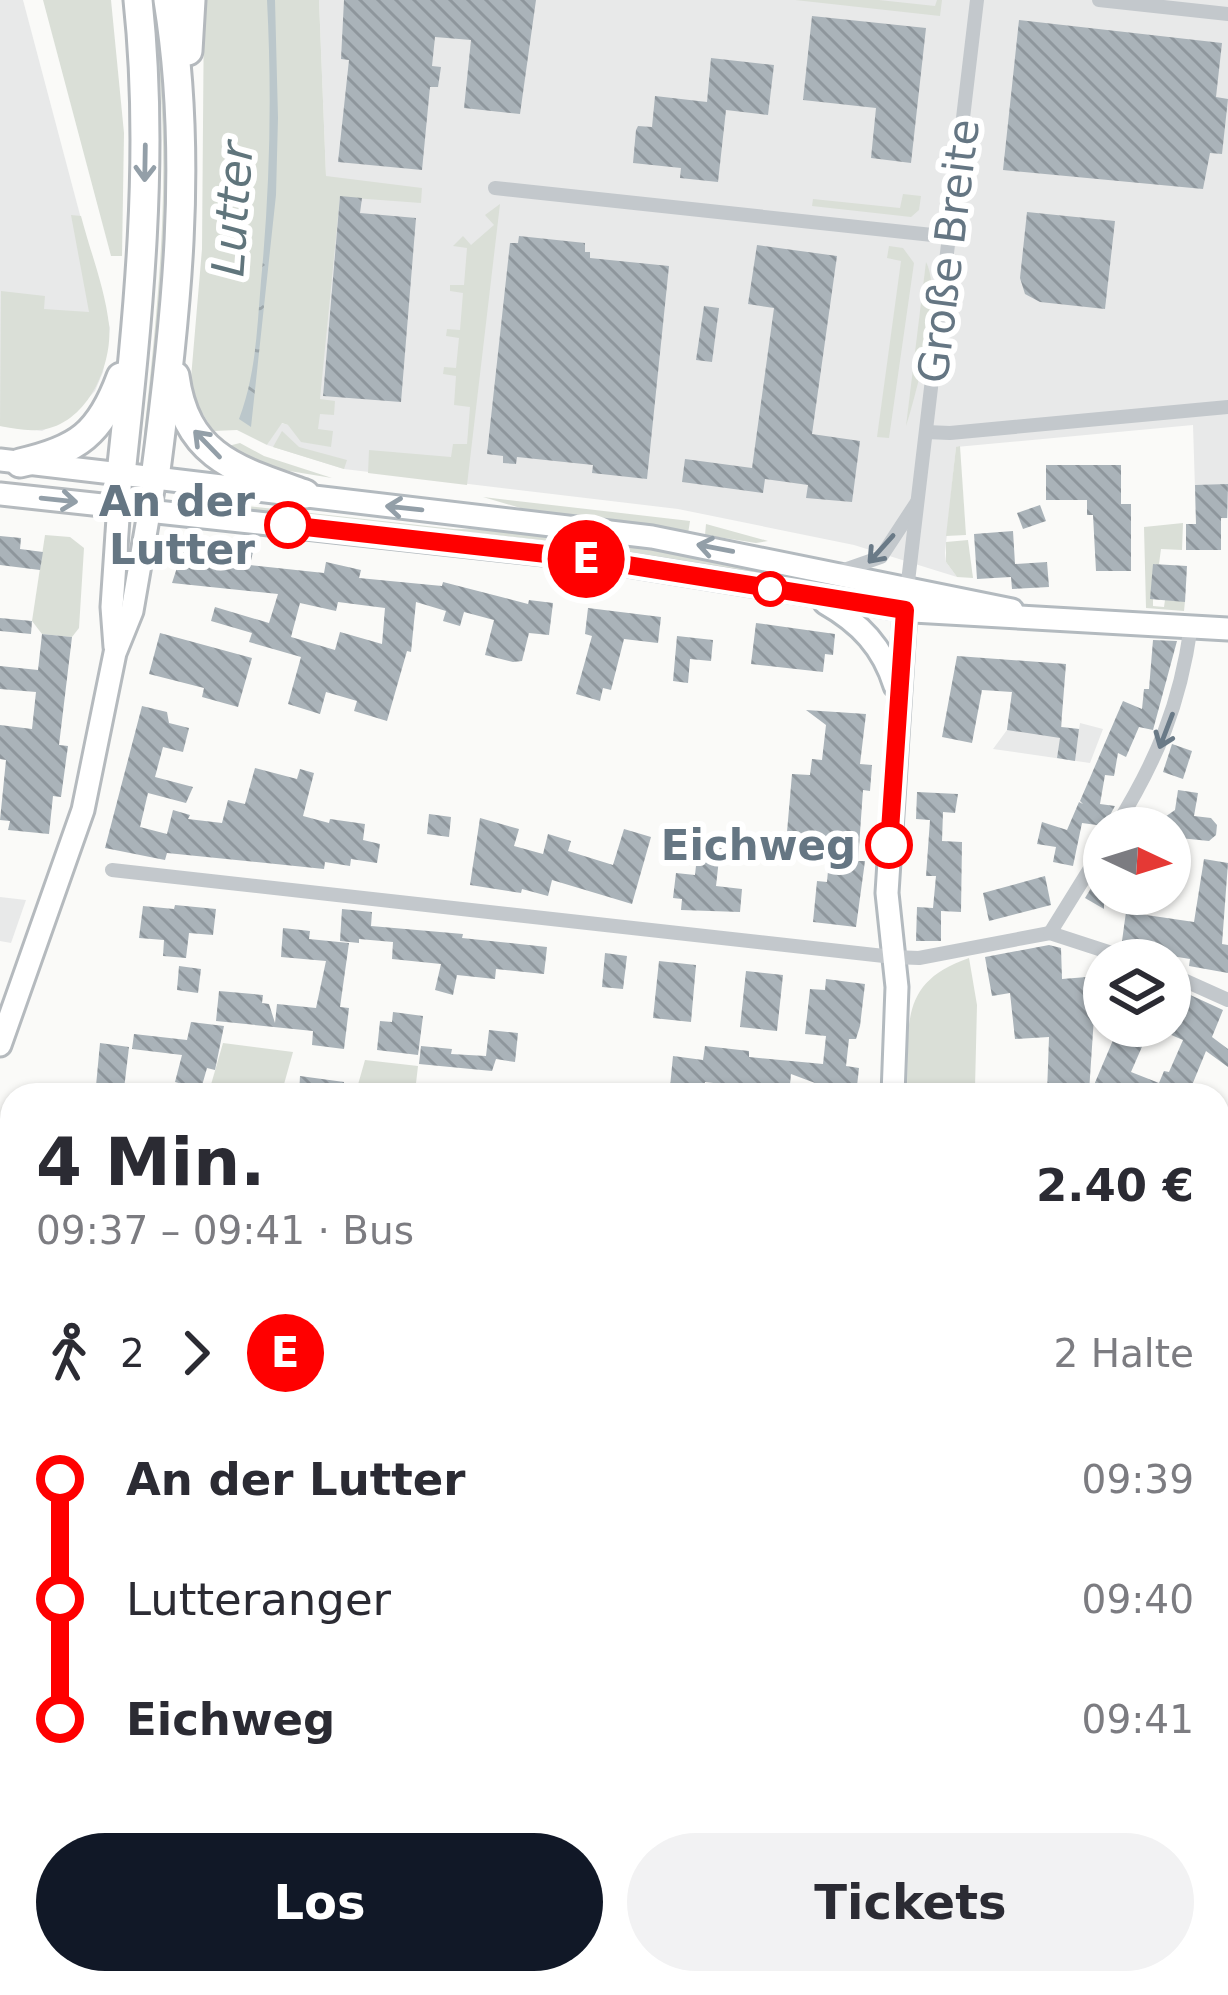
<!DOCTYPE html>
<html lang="de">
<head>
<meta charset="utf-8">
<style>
	:root { --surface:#fff; --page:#f2f2f3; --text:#2b2b33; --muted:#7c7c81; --accent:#111827 }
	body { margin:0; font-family:"DejaVu Sans",sans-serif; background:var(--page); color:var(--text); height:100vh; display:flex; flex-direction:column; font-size:45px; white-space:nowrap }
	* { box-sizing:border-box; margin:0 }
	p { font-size:39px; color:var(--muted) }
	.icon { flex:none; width:66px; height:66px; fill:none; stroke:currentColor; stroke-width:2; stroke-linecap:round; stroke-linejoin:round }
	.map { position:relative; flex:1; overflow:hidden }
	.details { position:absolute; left:0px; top:1083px; width:1230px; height:912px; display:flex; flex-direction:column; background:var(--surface); border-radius:36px 36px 0 0; box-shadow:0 3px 9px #0004 }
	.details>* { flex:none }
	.badge { padding:0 24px; border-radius:39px; font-size:42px; line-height:78px }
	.needle { width:78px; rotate:94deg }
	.buttons { position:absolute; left:1083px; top:807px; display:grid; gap:24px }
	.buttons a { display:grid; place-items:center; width:108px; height:108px; border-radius:50%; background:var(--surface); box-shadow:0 3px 9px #0004; font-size:60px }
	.map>.badge { position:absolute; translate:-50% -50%; box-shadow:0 0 0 6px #fff }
	.legs { display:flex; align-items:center; gap:18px; height:132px; padding:0 36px; font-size:39px }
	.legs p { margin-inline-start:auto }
	.summary { display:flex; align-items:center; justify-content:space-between; height:204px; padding:0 36px }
	h1 { font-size:66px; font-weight:800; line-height:90px }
	.action { display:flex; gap:24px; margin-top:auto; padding:24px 36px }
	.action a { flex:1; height:138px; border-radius:72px; background:var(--accent); color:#fff; font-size:48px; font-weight:800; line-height:138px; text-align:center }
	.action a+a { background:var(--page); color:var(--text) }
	ul { padding:0 36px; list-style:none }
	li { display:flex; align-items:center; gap:42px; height:120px; font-size:45px }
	li i { display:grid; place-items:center; width:18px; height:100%; margin:0 15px; background:currentColor }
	li i::after { content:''; width:30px; height:30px; margin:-15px; border:9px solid; border-radius:50%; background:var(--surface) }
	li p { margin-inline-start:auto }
	li:first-child i { background:linear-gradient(#0000 50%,currentColor 0) }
	li:last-child i { background:linear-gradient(currentColor 50%,#0000 0) }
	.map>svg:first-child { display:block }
	.built { fill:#e8e9e9 }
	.grass { fill:#dadfd7 }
	.cemetery { fill:url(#cemetery-stones) }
	.water { fill:url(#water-ripples) }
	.building { fill:url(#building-back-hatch); fill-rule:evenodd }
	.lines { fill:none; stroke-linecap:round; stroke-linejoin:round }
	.secondary-casing { stroke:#b3babf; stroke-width:27 }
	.primary-casing { stroke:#b5babe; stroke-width:27 }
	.highway-casing { stroke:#b4b9bd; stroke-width:33 }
	.street { stroke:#c3c8cc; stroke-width:14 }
	.secondary { stroke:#fff; stroke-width:21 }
	.primary { stroke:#fff; stroke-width:21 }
	.highway { stroke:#fff; stroke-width:27 }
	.oneway { stroke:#939fa8 }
	.oneway2 { stroke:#6a7a87 }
	.line-1-casing { stroke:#fff; stroke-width:27 }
	.line-1 { stroke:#f00; stroke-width:18 }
	.stop-1-dot { fill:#fff; stroke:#f00; stroke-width:6 }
	.labels { text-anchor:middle; stroke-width:12; stroke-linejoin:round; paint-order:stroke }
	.street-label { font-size:42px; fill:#657683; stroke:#fff }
	.stop-label { font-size:42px; font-weight:bold; fill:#657683; stroke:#fff; text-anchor:end }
	.water-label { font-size:45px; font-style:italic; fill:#60757c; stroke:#fff }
</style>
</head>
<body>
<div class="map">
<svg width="1228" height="1995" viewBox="0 0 1228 1995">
	<defs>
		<pattern id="cemetery-stones" width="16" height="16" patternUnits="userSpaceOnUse" patternTransform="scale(3)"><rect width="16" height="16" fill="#dadfd7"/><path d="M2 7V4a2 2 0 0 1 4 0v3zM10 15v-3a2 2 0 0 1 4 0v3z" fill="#b4b9b4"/></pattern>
		<pattern id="water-ripples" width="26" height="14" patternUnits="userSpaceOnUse" patternTransform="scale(3)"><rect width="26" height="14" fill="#bbc7cb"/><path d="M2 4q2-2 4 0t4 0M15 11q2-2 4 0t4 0" fill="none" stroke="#9ca6aa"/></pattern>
		<pattern id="building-back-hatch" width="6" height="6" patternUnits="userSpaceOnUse" patternTransform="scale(3)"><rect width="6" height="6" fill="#aab3b9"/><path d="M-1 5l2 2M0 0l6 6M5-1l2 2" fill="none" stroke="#8e969c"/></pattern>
	</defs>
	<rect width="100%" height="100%" fill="#fafaf8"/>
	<g class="built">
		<polygon points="0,0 23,0 110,328 103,372 95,391 73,414 42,431 0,426"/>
		<polygon points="319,0 1228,0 1228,518 1196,520 1193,425 956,447 945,553 946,562 957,577 854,545 678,509 344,469 267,445 281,423 296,427 326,176"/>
		<polygon points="1009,713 1062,721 1062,727 1079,729 1080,723 1103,729 1090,763 993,749 1007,730"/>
		<polygon points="0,897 26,900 11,943 0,941"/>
		<polygon points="1218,1307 1221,1312 1228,1309 1228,1419 1218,1421"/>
		<polygon points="448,1983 567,1983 566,1995 448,1995"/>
	</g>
	<g class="grass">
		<polygon points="43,0 111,0 124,133 122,256 111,256"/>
		<path d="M150,0H156L166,71L171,183L150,435L144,434C160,288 175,146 150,0Z"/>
		<polygon points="204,0 319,0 326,176 422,188 421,203 340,197 320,399 335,401 334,415 320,414 318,429 333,431 331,447 301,442 288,425 282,423 267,445 237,430 213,431 197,404 191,378 202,249"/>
		<polygon points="795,0 879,0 935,6 937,0 942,0 940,16"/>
		<polygon points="903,194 921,196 919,210 911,217 812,206 813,199 900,208"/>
		<polygon points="500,204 467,485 368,473 369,450 451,457 453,444 467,444 470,407 454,405 456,376 443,374 444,367 456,368 459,338 446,336 447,329 460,330 463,293 450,291 450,285 464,285 467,248 453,246 463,236 471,245 494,225 485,215"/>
		<path d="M71,215L81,216C90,251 105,288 109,325C113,367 85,428 37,430C25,431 12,428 0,426L1,291L45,296L44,309L89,312Z"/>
		<polygon points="889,246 903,248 914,263 889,438 877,437 901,261 887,258"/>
		<path d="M926,262C943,294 917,391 906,426Z"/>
		<polygon points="282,431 299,447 347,460 344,469 273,447"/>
		<polygon points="240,443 264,456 332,478 271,468 228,446"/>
		<polygon points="960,446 966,535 946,536 956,447"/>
		<polygon points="483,497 690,521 688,534 534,512"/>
		<polygon points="212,502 454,529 511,530 634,543 849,588 848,593 211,508"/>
		<polygon points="1183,523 1182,550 1161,549 1159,564 1153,564 1153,606 1164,607 1165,600 1185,601 1184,611 1146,608 1144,527"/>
		<polygon points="706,524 768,541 756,543 705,535"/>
		<polygon points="45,535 70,537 84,548 79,628 72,637 42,634 32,621"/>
		<polygon points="968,540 973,578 957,577 946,562 946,542"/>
		<path d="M969,958L977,1005L975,1088L907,1087C909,1024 899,982 969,958Z"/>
		<polygon points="223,1043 293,1052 281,1095 208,1095"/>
		<polygon points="365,1060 418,1066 415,1092 384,1089 383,1095 355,1095"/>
		<polygon points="0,1755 12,1756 12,1858 0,1857"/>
		<polygon points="0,1884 12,1885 12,1983 225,1983 232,1986 230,1995 0,1993"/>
	</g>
	<polygon class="cemetery" points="743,1983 933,1983 934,1995 1170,1984 1170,1995 743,1995"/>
	<path class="water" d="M267,0H275L278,118L276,195L251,427L239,419C256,374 257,329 261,281C270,187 272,95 267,0Z"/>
	<g class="building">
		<polygon points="344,0 536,0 520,114 464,108 471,40 435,37 432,66 441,67 438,87 430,87 422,170 338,162 349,60 341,59"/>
		<polygon points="812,16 926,28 911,163 871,158 876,108 803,100"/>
		<polygon points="1019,20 1222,43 1216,97 1228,99 1222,154 1210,153 1203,189 1003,170"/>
		<polygon points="711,58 774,65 768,115 726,110 718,182 680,178 681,168 633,163 636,130 638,126 652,127 655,96 707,102"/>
		<polygon points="340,196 362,198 360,213 416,218 401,402 323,396"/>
		<polygon points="1027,212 1115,221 1105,309 1040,302 1025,294 1020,278"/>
		<polygon points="519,236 585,243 585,252 590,252 590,258 669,266 647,479 592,473 593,465 517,457 516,464 503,463 503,456 487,454 510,243 518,243"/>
		<polygon points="757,245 837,256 812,434 860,441 852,502 806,498 808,485 765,479 763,493 682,482 685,459 752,468 774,308 748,304"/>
		<polygon points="704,306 719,308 712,362 696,360"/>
		<polygon points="1046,465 1121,465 1121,504 1131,504 1131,571 1096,571 1093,515 1087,515 1087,500 1046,500"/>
		<polygon points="1228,484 1227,518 1221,518 1221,550 1186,550 1186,524 1196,524 1195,485"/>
		<polygon points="1040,505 1046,521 1023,529 1017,513"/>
		<polygon points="1013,531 1015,564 1047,562 1049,587 1012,589 1011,577 977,579 974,534"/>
		<polygon points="0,536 21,538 20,549 43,552 40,570 0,565"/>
		<path d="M184,546L222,557L230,550L253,552L250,565L324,573L326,562L361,570L359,578L442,586L443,582L528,604L529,600L553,603L549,635L529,633L522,661L513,662L485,655L494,620L464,612L460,626L443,621L446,611L416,602L411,652L407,651L387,721L354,711L357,701L326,692L320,714L288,704L301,657L249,642L252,633L211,621L215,607L269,623L278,594L172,583ZM338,602L385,608L382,644L340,632L335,650L291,637L300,603L336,611Z"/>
		<polygon points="1153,564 1187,566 1185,602 1150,599"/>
		<polygon points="588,608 661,617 658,643 624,639 611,690 603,688 600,701 576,694 592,636 585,634"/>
		<polygon points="0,618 32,621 31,634 0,631"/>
		<polygon points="756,623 835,634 833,655 825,654 823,672 751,664"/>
		<polygon points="160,633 252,658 238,707 202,697 204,688 149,674"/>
		<polygon points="42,634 72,637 59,745 68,746 61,797 53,796 49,834 8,830 10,821 0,820 6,760 0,759 0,725 32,729 36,692 0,689 0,666 38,670"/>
		<polygon points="677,636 713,640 711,661 690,659 688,683 673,681"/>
		<polygon points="1153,640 1177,641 1153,730 1139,727 1126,757 1118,753 1114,776 1105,775 1100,804 1115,806 1104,826 1082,823 1073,866 1053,862 1056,847 1037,844 1042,822 1067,830 1079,802 1083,804 1080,801 1123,701 1142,709 1144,689 1149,689"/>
		<polygon points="957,656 1066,664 1061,727 1079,729 1075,761 1057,758 1060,738 1007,730 1012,692 982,690 972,743 942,737"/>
		<polygon points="142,706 167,712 169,723 189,728 183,752 163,747 155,777 193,787 186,803 148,793 140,827 167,834 173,810 190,815 188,819 222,823 228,800 245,804 255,768 297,779 300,769 314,773 303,816 329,823 330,819 365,824 363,840 380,844 377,863 351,859 350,866 325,862 324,869 167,853 165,860 105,848"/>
		<polygon points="806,710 866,714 860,764 872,765 870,791 863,790 858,861 865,861 856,927 813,922 817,881 827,882 830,848 791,845 792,833 787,832 792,774 810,775 812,759 822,760 826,725"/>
		<polygon points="1172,744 1192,751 1183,779 1163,772"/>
		<polygon points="1178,790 1198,793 1194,816 1211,818 1217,825 1216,835 1209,841 1170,837 1170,828 1149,828 1175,810"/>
		<polygon points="917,792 958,794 955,813 943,812 942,841 962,842 961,912 941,911 941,941 916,941 917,907 933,908 936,876 926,876 930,820 916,819"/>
		<polygon points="429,814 451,817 449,837 427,834"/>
		<polygon points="480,818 519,829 514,846 543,854 548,834 571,841 568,851 613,865 624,829 651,837 632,904 552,880 548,896 522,889 521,893 470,885"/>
		<polygon points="699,838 729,841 727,860 719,859 716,886 742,889 740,912 681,910 682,899 673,898 676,873 695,875"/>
		<polygon points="1204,859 1228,863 1222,944 1228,945 1228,973 1189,966 1190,959 1147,952 1148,945 1122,941 1126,912 1194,922"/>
		<polygon points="1104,867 1104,909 1085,898"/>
		<polygon points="1045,876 1051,905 989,921 983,893"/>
		<polygon points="175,905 216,909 213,935 189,933 186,958 163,956 164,940 139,938 143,906 174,909"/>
		<polygon points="342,909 372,912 371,926 463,934 462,938 547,947 544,974 496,969 495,979 457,975 453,995 435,990 441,964 392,959 393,942 359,939 359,943 340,941"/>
		<polygon points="283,928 310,931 309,939 349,943 340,1007 349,1008 344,1049 312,1045 313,1031 216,1021 219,991 263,995 262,1003 269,1004 275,1023 277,1004 316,1008 326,961 281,957"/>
		<polygon points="1049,945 1061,948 1062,979 1087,977 1089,1000 1095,1002 1089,1092 1047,1093 1049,1037 1015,1039 1010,993 992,996 985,957"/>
		<polygon points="605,953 627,956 623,989 602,987"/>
		<polygon points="659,961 696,965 691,1022 653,1018"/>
		<polygon points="179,966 201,969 198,993 177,990"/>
		<polygon points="746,971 783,975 777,1031 740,1027"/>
		<polygon points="826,979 865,984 860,1026 856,1039 849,1039 846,1066 859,1068 856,1095 830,1095 831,1089 791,1074 789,1095 755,1095 755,1088 705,1082 704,1091 670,1087 673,1056 703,1060 705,1046 749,1051 749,1057 823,1064 826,1036 805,1034 810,989 825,990"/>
		<polygon points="1186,993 1223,1010 1212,1037 1228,1049 1228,1067 1206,1051 1188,1095 1157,1089 1155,1095 1091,1092 1119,1026 1151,1026 1131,1072 1159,1083 1164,1071 1169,1072 1183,1040 1169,1034"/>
		<polygon points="393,1012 423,1016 418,1055 377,1050 380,1021 392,1022"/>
		<polygon points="191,1022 224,1026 215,1070 207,1068 201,1089 175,1082 182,1055 132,1049 134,1034 187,1040"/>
		<polygon points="489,1030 518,1033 515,1062 496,1059 492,1071 419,1064 421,1046 452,1049 451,1054 486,1056"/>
		<polygon points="100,1043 129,1047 124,1089 96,1086"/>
		<polygon points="300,1076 344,1082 343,1095 299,1095"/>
	</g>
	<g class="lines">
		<defs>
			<g id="secondary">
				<polyline points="155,478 652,537 1012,610"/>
				<polyline points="148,511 590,559 913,611 1228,629"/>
				<path d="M825,603C860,623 883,647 895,686"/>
				<polyline points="893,1095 897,987 887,893 906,596"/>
				<polyline points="729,1995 729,1983"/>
			</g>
			<g id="primary">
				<polyline points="0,460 155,478 132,611 115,653 83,810 0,1045"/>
				<polyline points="0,494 130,508"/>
				<polyline points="115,647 112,607 121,474"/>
			</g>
			<g id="highway">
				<polyline points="188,51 191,0"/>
				<path d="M175,376C186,457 237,470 305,494"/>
				<path d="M20,463C78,450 100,434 121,377"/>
				<path d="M121,474C138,316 155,158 138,0"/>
				<path d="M155,478C176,319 194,159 168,0"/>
			</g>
		</defs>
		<use href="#secondary" class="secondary-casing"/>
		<use href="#primary" class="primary-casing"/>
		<use href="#highway" class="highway-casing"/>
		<g class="street">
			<polyline points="1099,0 1228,14"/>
			<polyline points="495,188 951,237"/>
			<polyline points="926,432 950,433 1228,407"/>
			<polyline points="841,571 881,557 917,502"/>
			<polyline points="907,590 977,0"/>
			<path d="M1115,828C1157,760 1180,705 1191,626"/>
			<polyline points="112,870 893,957 919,958 1050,933 1133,960"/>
			<polyline points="1050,933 1104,846"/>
			<polyline points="1170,974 1228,1000"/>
			<polyline points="0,1169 12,1170"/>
			<polyline points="1218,1231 1228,1229"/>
			<polyline points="0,1520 12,1477"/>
			<polyline points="1218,1567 1228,1564"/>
			<polyline points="0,1648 12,1650"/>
			<polyline points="1218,1828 1228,1830"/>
			<polyline points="0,1870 12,1872"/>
			<polyline points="1187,1983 1189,1995"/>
			<polyline points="274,1995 276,1983"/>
		</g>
		<use href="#secondary" class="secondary"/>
		<use href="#primary" class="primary"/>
		<use href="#highway" class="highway"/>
	</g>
	<defs><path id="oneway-shaft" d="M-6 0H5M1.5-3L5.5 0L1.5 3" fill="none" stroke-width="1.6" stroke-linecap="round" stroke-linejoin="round" transform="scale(3)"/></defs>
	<g class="oneway">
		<use href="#oneway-shaft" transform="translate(145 163) rotate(91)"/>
		<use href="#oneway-shaft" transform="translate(207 444) rotate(-134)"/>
		<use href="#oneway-shaft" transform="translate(59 500) rotate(6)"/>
		<use href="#oneway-shaft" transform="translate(404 508) rotate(-174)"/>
		<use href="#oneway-shaft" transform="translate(715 548) rotate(-169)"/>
	</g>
	<g class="oneway2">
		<use href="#oneway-shaft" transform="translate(881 549) rotate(132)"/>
		<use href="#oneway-shaft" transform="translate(1166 731) rotate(111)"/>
	</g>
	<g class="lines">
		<defs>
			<polyline id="line-1" points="288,525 590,559 905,610 889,845"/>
		</defs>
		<use href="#line-1" class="line-1-casing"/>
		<use href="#line-1" class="line-1"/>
	</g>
	<g class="stop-1-dot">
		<circle cx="288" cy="525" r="21"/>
		<circle cx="770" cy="589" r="15"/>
		<circle cx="889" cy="845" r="21"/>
	</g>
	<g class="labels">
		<g class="street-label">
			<text transform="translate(948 251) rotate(-83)" y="15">Große Breite</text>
		</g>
		<g class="stop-label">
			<text x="255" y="516">An der<tspan x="255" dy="48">Lutter</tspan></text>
			<text x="856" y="860">Eichweg</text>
		</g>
		<g class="water-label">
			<text transform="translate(232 209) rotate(-86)" y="16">Lutter</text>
		</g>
	</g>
</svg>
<div class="buttons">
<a><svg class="needle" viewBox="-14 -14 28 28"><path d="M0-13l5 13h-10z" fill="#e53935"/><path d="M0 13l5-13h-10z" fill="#7c7c81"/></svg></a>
<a><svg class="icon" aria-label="layers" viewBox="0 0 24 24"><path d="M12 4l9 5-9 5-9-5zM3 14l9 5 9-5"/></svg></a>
</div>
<b class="badge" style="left:586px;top:559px;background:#f00;color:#fff">E</b>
<section class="details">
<div class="summary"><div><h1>4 Min.</h1><p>09:37 – 09:41 · Bus</p></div><b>2.40 €</b></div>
<div class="legs"><svg class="icon" aria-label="walk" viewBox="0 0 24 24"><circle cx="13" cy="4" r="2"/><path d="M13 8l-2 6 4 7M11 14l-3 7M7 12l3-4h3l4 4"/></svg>2<svg class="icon" aria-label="forward" viewBox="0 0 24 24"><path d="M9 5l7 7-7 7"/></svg><b class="badge" style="background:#f00;color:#fff">E</b><p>2 Halte</p></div>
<ul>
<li><i style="color:#f00"></i><b>An der Lutter</b><p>09:39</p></li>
<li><i style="color:#f00"></i><span>Lutteranger</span><p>09:40</p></li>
<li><i style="color:#f00"></i><b>Eichweg</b><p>09:41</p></li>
</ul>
<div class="action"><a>Los</a><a>Tickets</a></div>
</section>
</div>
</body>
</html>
